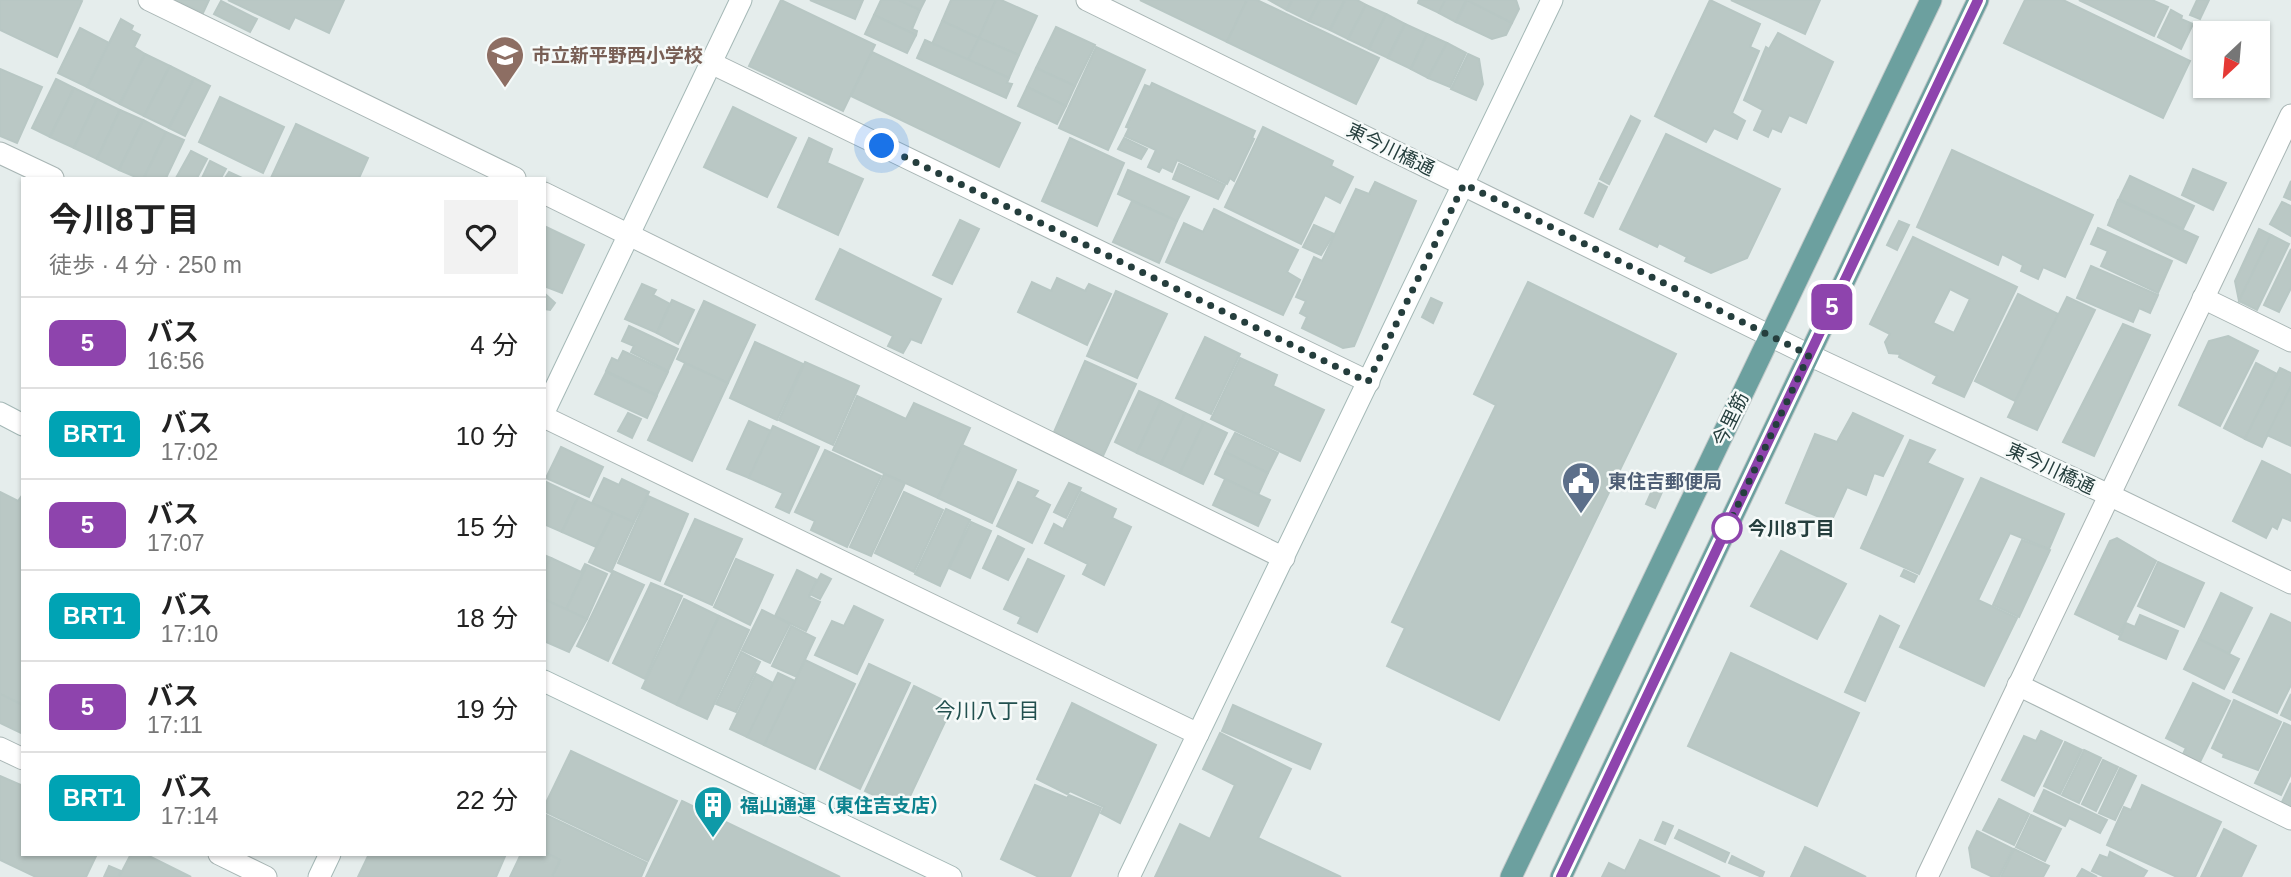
<!DOCTYPE html>
<html lang="ja">
<head>
<meta charset="utf-8">
<style>
	:root { --surface:#fff; --page:#f2f2f2; --text:#222; --muted:#767676; --line:#e0e0e0 }
	body { margin:0; font-family:Arial,"Noto Sans JP",sans-serif; background:var(--page); color:var(--text); height:100vh; display:flex; flex-direction:column; font-size:26px; white-space:nowrap }
	* { box-sizing:border-box; margin:0 }
	p { font-size:23px; color:var(--muted) }
	.icon { flex:none; width:38px; height:38px; fill:none; stroke:currentColor; stroke-width:2; stroke-linecap:round; stroke-linejoin:round }
	.map { position:relative; flex:1; overflow:hidden }
	.details { position:absolute; left:21px; top:177px; width:525px; height:679px; display:flex; flex-direction:column; background:var(--surface); border-radius:0px; box-shadow:0 2px 5px #0004 }
	.details>* { flex:none }
	.badge { padding:0 14px; border-radius:10px; font-size:24px; line-height:46px }
	.needle { width:46px; rotate:206deg }
	.fabs { position:absolute; left:2193px; top:21px; display:grid; gap:14px }
	.fabs a { display:grid; place-items:center; width:77px; height:77px; border-radius:0px; background:var(--surface); box-shadow:0 2px 5px #0004; font-size:35px }
	.you { position:absolute; width:35px; height:35px; margin:-18px; border:5px solid #fff; border-radius:50%; background:#1a73e8; box-shadow:0 0 0 10px #1a73e833 }
	.map>.badge { position:absolute; translate:-50% -50%; box-shadow:0 0 0 4px #fff }
	.round { display:grid; place-items:center; flex:none; width:74px; height:74px; border-radius:0px; background:var(--page) }
	.overview { display:flex; align-items:center; justify-content:space-between; height:119px; padding:0 28px }
	h1 { font-size:33px; font-weight:700; line-height:52px }
	ul { padding:0; list-style:none }
	li { display:flex; align-items:center; gap:21px; height:91px; padding:0 28px; border-top:2px solid var(--line) }
	li div { flex:1 }
	li b { display:block; font-size:26px }
	li em { font-style:normal }
	li .badge { min-width:77px; font-weight:700; text-align:center }
	.map>svg:first-child { display:block }
	.building { fill:#bac8c5; stroke:#b8c7c4; stroke-width:2; fill-rule:evenodd }
	.lines { fill:none; stroke-linecap:round; stroke-linejoin:round }
	.street-casing { stroke:#a8b5b4; stroke-width:23 }
	.secondary-casing { stroke:#a4b8b6; stroke-width:23 }
	.primary-casing { stroke:#c2c9c9; stroke-width:23 }
	.street { stroke:#fff; stroke-width:21 }
	.secondary { stroke:#fff; stroke-width:21 }
	.primary { stroke:#6ca09f; stroke-width:21 }
	.line-casing { stroke:#fff; stroke-width:16 }
	.line { stroke:#8e44ad; stroke-width:10 }
	.walk { stroke:#253e3d; stroke-width:7; stroke-dasharray:0 12.6 }
	.stop-dot { fill:#fff; stroke:#8e44ad; stroke-width:3.5 }
	.labels { text-anchor:middle; stroke-width:5; stroke-linejoin:round; paint-order:stroke }
	.education-label { font-size:19px; font-weight:bold; fill:#785e54; stroke:#f6faf9; text-anchor:start }
	.street-label { font-size:19px; fill:#253e3d; stroke:#f6faf9 }
	.service-label { font-size:19px; font-weight:bold; fill:#4e5e75; stroke:#f6faf9; text-anchor:start }
	.stop-label { font-size:19px; font-weight:bold; fill:#253e3d; stroke:#f6faf9; text-anchor:start }
	.culture-label { font-size:19px; font-weight:bold; fill:#0d838f; stroke:#f6faf9; text-anchor:start }
	.neighbourhood-label { font-size:21px; fill:#22504f; stroke:#f6faf9 }
</style>
</head>
<body>
<div class="map">
<svg width="2291" height="877" viewBox="0 0 2291 877">
	<rect width="100%" height="100%" fill="#e5edec"/>
	<g class="building">
		<polygon points="0,0 79,0 82,1 57,57 0,30"/>
		<polygon points="175,0 209,0 203,13"/>
		<polygon points="228,0 344,0 329,33 295,17 289,29"/>
		<polygon points="781,0 875,45 843,111 749,66"/>
		<polygon points="810,0 863,0 855,19"/>
		<polygon points="881,0 899,0 920,10 912,29 917,31 916,35 874,15"/>
		<polygon points="899,0 925,0 920,10"/>
		<polygon points="951,0 996,0 979,38 942,21"/>
		<polygon points="996,0 1001,0 1037,16 1019,55 979,38"/>
		<polygon points="1140,0 1247,0 1227,42"/>
		<polygon points="1247,0 1257,0 1379,58 1356,104 1227,42"/>
		<polygon points="1269,0 1292,0 1287,10"/>
		<polygon points="1292,0 1320,0 1309,21 1287,10"/>
		<polygon points="1320,0 1345,0 1330,30 1309,21"/>
		<polygon points="1345,0 1357,0 1366,5 1348,39 1330,30"/>
		<polygon points="1419,0 1445,0 1439,13 1418,3"/>
		<polygon points="1445,0 1466,0 1456,22 1439,13"/>
		<polygon points="1467,0 1512,23 1506,35 1492,39 1456,22"/>
		<polygon points="1467,0 1516,0 1519,9 1512,23"/>
		<polygon points="1710,0 1760,24 1750,47 1759,51 1732,113 1745,121 1737,139 1714,128 1706,142 1655,116"/>
		<polygon points="1731,0 1820,0 1805,34"/>
		<polygon points="2025,0 2063,0 2190,61 2163,118 2004,43"/>
		<polygon points="2079,0 2152,0 2168,7 2154,36"/>
		<polygon points="2197,0 2209,0 2200,19 2190,15"/>
		<polygon points="221,1 257,19 250,32 214,14"/>
		<polygon points="1366,5 1386,14 1369,49 1348,39"/>
		<polygon points="2171,10 2182,16 2181,19 2193,24 2181,49 2158,37"/>
		<polygon points="1386,14 1405,24 1388,58 1369,49"/>
		<polygon points="874,15 916,35 907,53 865,34"/>
		<polygon points="121,19 133,26 131,30 140,35 134,47 145,54 120,104 87,87"/>
		<polygon points="942,21 979,38 968,60 932,44"/>
		<polygon points="1405,24 1427,34 1411,69 1388,58"/>
		<polygon points="1056,27 1095,45 1075,86 1036,68"/>
		<polygon points="80,28 109,43 87,87 58,73"/>
		<polygon points="1778,33 1833,62 1806,123 1789,115 1781,132 1772,128 1768,137 1754,130 1763,110 1744,100 1766,47 1769,49"/>
		<polygon points="1427,34 1447,43 1428,78 1411,69"/>
		<polygon points="979,38 1019,55 1009,78 968,60"/>
		<polygon points="925,40 1009,78 1007,83 1012,84 1006,98 917,58"/>
		<polygon points="1447,43 1466,53 1450,87 1428,78"/>
		<polygon points="1096,47 1145,70 1108,150 1059,128"/>
		<polygon points="872,52 1020,123 999,167 851,96"/>
		<polygon points="145,54 170,66 144,116 120,104"/>
		<polygon points="1468,54 1479,59 1483,84 1476,100 1451,89"/>
		<polygon points="170,66 194,78 169,128 144,116"/>
		<polygon points="1036,68 1075,86 1066,106 1027,87"/>
		<polygon points="0,69 42,87 17,143 0,136"/>
		<polygon points="194,78 210,86 185,136 169,128"/>
		<polygon points="56,79 74,88 50,137 32,128"/>
		<polygon points="1152,83 1255,131 1252,138 1254,139 1234,181 1230,178 1227,184 1177,160 1172,172 1162,167 1159,172 1148,167 1156,150 1125,136 1129,128 1126,127 1145,85 1150,87"/>
		<polygon points="1027,87 1066,106 1057,124 1018,106"/>
		<polygon points="74,88 97,99 74,148 50,137"/>
		<polygon points="220,97 284,127 263,173 199,142"/>
		<polygon points="97,99 120,110 97,159 74,148"/>
		<polygon points="733,107 796,138 767,197 704,167"/>
		<polygon points="120,110 143,120 119,170 97,159"/>
		<polygon points="1631,116 1640,121 1609,184 1600,179"/>
		<polygon points="143,120 166,132 144,178 138,178 119,170"/>
		<polygon points="296,124 368,158 359,178 271,178"/>
		<polygon points="1263,127 1333,161 1331,166 1353,177 1340,203 1325,195 1301,244 1225,207"/>
		<polygon points="166,132 184,140 166,178 144,178"/>
		<polygon points="1666,134 1780,189 1747,258 1711,273 1685,261 1687,257 1659,243 1657,247 1620,229"/>
		<polygon points="809,138 832,149 827,163 863,179 838,235 778,207"/>
		<polygon points="1070,138 1124,163 1097,226 1042,201"/>
		<polygon points="1124,138 1147,149 1141,159 1118,149"/>
		<polygon points="1952,150 2093,215 2065,277 2043,267 2038,279 2021,271 2023,265 2002,254 1998,265 1917,227"/>
		<polygon points="191,151 207,159 197,178 176,178"/>
		<polygon points="210,161 226,169 221,178 202,178"/>
		<polygon points="1179,164 1225,185 1218,199 1173,179"/>
		<polygon points="2193,169 2226,183 2213,210 2182,195"/>
		<polygon points="1128,170 1189,197 1177,221 1118,194"/>
		<polygon points="229,172 242,178 225,178"/>
		<polygon points="2130,176 2194,206 2183,229 2119,199"/>
		<polygon points="2291,181 2291,200 2284,197"/>
		<polygon points="1375,182 1416,201 1354,346 1343,348 1302,328 1307,317 1300,313 1306,301 1296,297 1314,257 1322,261 1356,189 1369,194"/>
		<polygon points="1599,183 1607,187 1593,217 1585,213"/>
		<polygon points="2118,200 2198,237 2186,263 2108,225"/>
		<polygon points="1132,201 1177,221 1159,263 1113,242"/>
		<polygon points="2282,202 2291,206 2291,236 2270,224"/>
		<polygon points="1214,209 1298,250 1287,272 1300,280 1283,315 1166,262 1184,223 1203,232"/>
		<polygon points="960,220 979,229 952,284 933,275"/>
		<polygon points="1899,221 1909,225 1897,250 1887,245"/>
		<polygon points="1314,225 1334,234 1321,255 1303,247"/>
		<polygon points="544,226 584,245 562,293 544,286"/>
		<polygon points="2098,228 2172,261 2158,293 2101,266 2108,251 2091,244"/>
		<polygon points="2259,229 2271,235 2239,301 2235,281"/>
		<polygon points="2271,235 2289,244 2257,310 2239,301"/>
		<path d="M1913,237L2017,287L1964,397L1933,383L1937,376L1899,357L1900,354L1889,353L1885,342L1890,334L1870,324ZM1950,289L1970,299L1954,333L1933,323Z"/>
		<polygon points="840,249 941,299 921,343 911,339 903,353 888,346 893,336 816,299"/>
		<polygon points="2291,249 2291,288 2279,312 2264,305"/>
		<polygon points="2091,266 2158,295 2150,313 2139,308 2133,322 2077,298"/>
		<polygon points="1057,278 1085,291 1089,284 1111,294 1087,345 1018,312 1032,282 1051,291"/>
		<polygon points="1528,282 1676,354 1499,720 1387,666 1405,628 1392,622 1496,405 1474,394"/>
		<polygon points="642,284 656,290 653,295 670,304 657,333 625,319"/>
		<polygon points="1116,291 1167,314 1137,378 1087,356"/>
		<polygon points="544,293 555,303 550,310 544,309"/>
		<polygon points="2018,294 2058,314 2015,401 1975,381"/>
		<polygon points="2067,297 2095,310 2037,430 2008,417"/>
		<polygon points="1431,298 1442,303 1433,323 1422,317"/>
		<polygon points="672,300 694,310 678,344 657,333"/>
		<polygon points="704,301 755,325 728,383 677,359"/>
		<polygon points="2123,324 2150,335 2094,456 2063,442"/>
		<polygon points="629,326 678,349 668,371 631,352 634,346 622,341"/>
		<polygon points="2228,336 2258,351 2220,426 2179,405 2209,341"/>
		<polygon points="1205,337 1240,354 1211,414 1176,398"/>
		<polygon points="755,342 803,364 777,420 730,398"/>
		<polygon points="623,351 668,372 657,395 606,371 612,358 618,361"/>
		<polygon points="1240,358 1277,375 1273,386 1324,410 1300,461 1211,419"/>
		<polygon points="1085,361 1136,384 1103,456 1054,432"/>
		<polygon points="805,362 859,386 833,445 779,420"/>
		<polygon points="685,363 728,383 692,461 648,440"/>
		<polygon points="2256,363 2277,374 2245,439 2224,428"/>
		<polygon points="2280,368 2291,373 2291,386 2262,447 2245,439"/>
		<polygon points="606,372 657,396 647,418 595,394"/>
		<polygon points="2291,386 2291,446 2267,435"/>
		<polygon points="1139,391 1161,401 1137,453 1115,442"/>
		<polygon points="857,396 906,419 914,403 970,428 938,498 833,450"/>
		<polygon points="1161,401 1185,413 1161,464 1137,453"/>
		<polygon points="628,413 641,419 632,438 618,431"/>
		<polygon points="1185,413 1204,422 1180,473 1161,464"/>
		<polygon points="1853,413 1903,436 1883,476 1874,473 1866,495 1847,487 1831,522 1786,503 1815,434 1837,442"/>
		<polygon points="749,421 771,431 749,478 727,469"/>
		<polygon points="1204,422 1227,433 1203,484 1180,473"/>
		<polygon points="773,426 819,447 789,513 776,507 783,493 749,478"/>
		<polygon points="1235,433 1278,453 1268,473 1225,452"/>
		<polygon points="1910,440 1935,450 1927,463 1963,479 1919,574 1861,548"/>
		<polygon points="962,445 1016,470 992,523 938,498"/>
		<polygon points="561,447 603,467 589,497 546,478"/>
		<polygon points="825,450 881,476 847,547 811,530 815,521 795,512"/>
		<polygon points="1225,452 1268,473 1258,495 1215,474"/>
		<polygon points="2262,461 2291,475 2291,521 2282,517 2277,529 2272,526 2266,538 2233,521"/>
		<polygon points="884,474 905,483 871,556 850,547"/>
		<polygon points="604,478 619,485 622,479 649,492 634,522 592,503"/>
		<polygon points="1981,478 2064,514 2049,549 2010,533 1978,600 2017,618 1984,686 1900,647"/>
		<polygon points="1225,479 1270,500 1258,526 1213,505"/>
		<polygon points="1657,479 1666,483 1655,508 1646,504"/>
		<polygon points="544,481 578,497 562,532 544,524"/>
		<polygon points="1018,482 1038,491 1034,497 1050,505 1032,543 997,526"/>
		<polygon points="1069,483 1081,488 1066,518 1054,512"/>
		<polygon points="0,492 18,501 23,494 23,705 0,694"/>
		<polygon points="904,492 943,510 914,572 875,553"/>
		<polygon points="1081,492 1116,509 1112,518 1131,527 1104,585 1083,574 1088,564 1045,543 1054,524 1063,529"/>
		<polygon points="648,496 688,514 660,581 618,563"/>
		<polygon points="578,497 613,513 596,547 562,532"/>
		<polygon points="946,509 970,520 940,586 915,574"/>
		<polygon points="613,513 634,522 611,572 589,562"/>
		<polygon points="695,519 742,539 712,605 665,584"/>
		<polygon points="971,522 991,531 970,578 949,568"/>
		<polygon points="998,536 1024,549 1008,580 983,568"/>
		<polygon points="2117,538 2156,561 2119,635 2075,614 2110,541"/>
		<polygon points="2022,540 2050,550 2019,617 1993,605"/>
		<polygon points="1781,551 1846,584 1817,639 1751,606"/>
		<polygon points="544,555 551,558 544,570"/>
		<polygon points="551,558 581,572 585,564 587,565 566,610 544,599 544,570"/>
		<polygon points="736,559 773,575 750,625 714,607"/>
		<polygon points="1028,559 1064,576 1037,632 1018,623 1021,617 1004,609"/>
		<polygon points="2158,562 2204,583 2184,627 2138,606"/>
		<polygon points="587,565 607,574 587,619 566,610"/>
		<polygon points="797,570 817,580 809,597 820,602 806,631 775,616"/>
		<polygon points="1904,570 1917,576 1914,582 1901,576"/>
		<polygon points="613,571 644,585 608,661 577,646"/>
		<polygon points="821,574 831,579 820,599 810,594"/>
		<polygon points="651,583 682,596 645,679 613,663"/>
		<polygon points="2221,593 2252,608 2229,654 2199,639"/>
		<polygon points="544,599 587,619 569,652 544,641"/>
		<polygon points="684,599 719,616 677,705 642,688"/>
		<polygon points="854,606 883,620 857,674 815,655 832,621 844,626"/>
		<polygon points="762,610 790,624 770,663 742,650"/>
		<polygon points="2271,614 2291,623 2291,685 2277,713 2233,692"/>
		<polygon points="2140,615 2178,631 2166,659 2119,639 2126,623 2135,627"/>
		<polygon points="719,616 749,630 707,719 677,705"/>
		<polygon points="1880,616 1899,626 1865,701 1845,692"/>
		<polygon points="791,626 815,638 797,677 772,666"/>
		<polygon points="2199,639 2239,659 2224,689 2184,669"/>
		<polygon points="741,652 760,662 736,712 716,704"/>
		<polygon points="1731,653 1859,713 1817,806 1688,746"/>
		<polygon points="805,660 855,684 815,769 764,745"/>
		<polygon points="869,664 910,683 860,789 820,769"/>
		<polygon points="778,673 795,681 764,745 747,737"/>
		<polygon points="756,674 773,683 747,737 730,729"/>
		<polygon points="2193,683 2230,701 2198,766 2181,758 2186,748 2166,738"/>
		<polygon points="914,686 953,705 904,809 865,791"/>
		<polygon points="0,694 23,705 23,734 0,723"/>
		<polygon points="2291,694 2291,720 2281,715"/>
		<polygon points="2234,700 2281,722 2258,770 2223,757 2224,754 2212,748"/>
		<polygon points="1072,703 1156,745 1120,823 1101,813 1104,807 1070,791 1067,794 1037,779"/>
		<polygon points="1233,705 1321,744 1310,769 1222,731"/>
		<polygon points="2284,723 2291,726 2291,774 2281,795 2255,783"/>
		<polygon points="2041,731 2062,741 2034,796 2002,780 2024,736 2036,741"/>
		<polygon points="1220,733 1291,769 1258,838 1341,877 1155,877 1180,824 1210,839 1235,785 1203,769"/>
		<polygon points="2065,742 2082,750 2060,794 2044,786"/>
		<polygon points="2084,750 2101,758 2079,803 2062,795"/>
		<polygon points="571,751 677,801 648,861 544,811 544,807"/>
		<polygon points="2103,760 2118,767 2096,811 2082,804"/>
		<polygon points="2120,768 2136,776 2115,820 2099,813"/>
		<polygon points="0,776 23,786 23,854 97,854 86,877 36,877 0,860"/>
		<polygon points="2291,783 2291,809 2281,804"/>
		<polygon points="1035,785 1067,798 1069,795 1101,808 1070,877 1039,877 1001,859"/>
		<polygon points="2142,785 2221,822 2195,877 2177,877 2107,845 2124,807 2131,810"/>
		<polygon points="2044,790 2107,820 2100,833 2069,818 2065,826 2034,811"/>
		<polygon points="1999,799 2029,814 2014,845 1983,830"/>
		<polygon points="682,801 840,877 646,877"/>
		<polygon points="544,814 647,863 641,877 552,877 560,860 544,852"/>
		<polygon points="2031,815 2061,829 2045,861 2016,847"/>
		<polygon points="1663,822 1673,826 1665,844 1655,840"/>
		<polygon points="2224,829 2256,846 2241,877 2201,877"/>
		<polygon points="1679,830 1729,853 1725,862 1675,838"/>
		<polygon points="1977,831 2013,849 1999,877 1993,877 1972,867 1969,848"/>
		<polygon points="1640,840 1720,877 1602,877 1609,863 1625,871"/>
		<polygon points="1805,847 1866,877 1791,877"/>
		<polygon points="2014,849 2049,866 2043,877 2001,877"/>
		<polygon points="544,852 560,860 552,877 510,877 521,854"/>
		<polygon points="2110,852 2147,871 2143,877 2105,877 2092,871 2100,855 2108,858"/>
		<polygon points="131,854 145,854 191,877 119,877"/>
		<polygon points="369,854 506,854 496,877 358,877"/>
		<polygon points="1732,856 1764,872 1762,877 1729,863"/>
		<polygon points="109,866 121,871 118,877 104,877"/>
		<polygon points="2082,869 2097,877 2077,877"/>
	</g>
	<g class="lines">
		<defs>
			<g id="street">
				<polyline points="149,0 515,178"/>
				<polyline points="1087,0 1809,355 2109,495 2291,583"/>
				<polyline points="711,63 1369,382"/>
				<polyline points="0,153 53,178"/>
				<polyline points="544,193 1284,558"/>
				<polyline points="2203,298 2291,341"/>
				<polyline points="544,417 1198,734"/>
				<polyline points="2018,685 2291,819"/>
				<polyline points="0,748 23,759"/>
				<polyline points="219,854 266,877"/>
				<polyline points="1927,877 2291,115"/>
			</g>
			<g id="secondary">
				<polyline points="544,412 741,0"/>
				<polyline points="0,413 23,425"/>
				<polyline points="544,681 951,877"/>
				<polyline points="319,877 330,854"/>
				<polyline points="1129,877 1552,0"/>
			</g>
			<g id="primary">
				<polyline points="1511,877 1931,0"/>
				<polyline points="1561,877 1978,0"/>
			</g>
		</defs>
		<use href="#street" class="street-casing"/>
		<use href="#secondary" class="secondary-casing"/>
		<use href="#primary" class="primary-casing"/>
		<use href="#street" class="street"/>
		<use href="#secondary" class="secondary"/>
		<use href="#primary" class="primary"/>
	</g>
	<g class="lines">
		<defs>
			<polyline id="line" points="1561,877 1978,0"/>
		</defs>
		<use href="#line" class="line-casing"/>
		<use href="#line" class="line"/>
		<polyline class="walk" points="882,146 1368,382 1464,184 1809,355 1727,528"/>
	</g>
	<defs>
		<symbol id="school-pin" viewBox="-11 -11 22 30"><path d="M0 17L-7.5 6A9.5 9.5 0 1 1 7.5 6Z" fill="#8d6e63" stroke="#f6faf9"/><path d="M0-5L7-2L0 1L-7-2ZM-4 1L0 2.5L4 1V4Q0 6-4 4Z" fill="#fff"/></symbol>
		<symbol id="civic-pin" viewBox="-11 -11 22 30"><path d="M0 17L-7.5 6A9.5 9.5 0 1 1 7.5 6Z" fill="#5c6f8a" stroke="#f6faf9"/><path d="M-.6-6.5H3V-4.5H.6V-3L4-1V1h2V6H-6V1h2V-1L-.6-3ZM-1.2 2.5V6h2.4V2.5Z" fill="#fff"/></symbol>
		<symbol id="building-pin" viewBox="-11 -11 22 30"><path d="M0 17L-7.5 6A9.5 9.5 0 1 1 7.5 6Z" fill="#0f9aa8" stroke="#f6faf9"/><path d="M-4-6H4V6H1V3H-1V6H-4ZM-2.5-4.3h1.7v1.8h-1.7ZM.8-4.3h1.7v1.8H.8ZM-2.5-1h1.7V.8h-1.7ZM.8-1h1.7V.8H.8Z" fill="#fff"/></symbol>
	</defs>
	<g fill-rule="evenodd">
		<use href="#school-pin" x="483" y="33" width="44" height="60"/>
		<use href="#civic-pin" x="1559" y="459" width="44" height="60"/>
		<use href="#building-pin" x="691" y="783" width="44" height="60"/>
	</g>
	<circle class="stop-dot" cx="1727" cy="528" r="14"/>
	<g class="labels">
		<g class="education-label">
			<text x="532" y="62">市立新平野西小学校</text>
		</g>
		<g class="street-label">
			<text transform="translate(1391 149) rotate(26)" y="7">東今川橋通</text>
			<text transform="translate(1730 419) rotate(-64)" y="7">今里筋</text>
			<text transform="translate(2051 468) rotate(25)" y="7">東今川橋通</text>
		</g>
		<g class="service-label">
			<text x="1608" y="488">東住吉郵便局</text>
		</g>
		<g class="stop-label">
			<text x="1748" y="535">今川8丁目</text>
		</g>
		<g class="culture-label">
			<text x="740" y="812">福山通運（東住吉支店）</text>
		</g>
		<g class="neighbourhood-label">
			<text x="987" y="718">今川八丁目</text>
		</g>
	</g>
</svg>
<div class="fabs">
<a><svg class="needle" viewBox="-14 -14 28 28"><path d="M0-13l5 13h-10z" fill="#e53935"/><path d="M0 13l5-13h-10z" fill="#767676"/></svg></a>
</div>
<div class="you" style="left:882px;top:146px"></div>
<b class="badge" style="left:1832px;top:307px;background:#8e44ad;color:#fff">5</b>
<section class="details">
<div class="overview"><div><h1>今川8丁目</h1><p>徒歩 · 4 分 · 250 m</p></div><a class="round"><svg class="icon" aria-label="heart" viewBox="0 0 24 24"><path d="M12 20l-8-8c-3-5 5-10 8-4 3-6 11-1 8 4z"/></svg></a></div>
<ul>
<li><span class="badge" style="background:#8e44ad;color:#fff">5</span><div><b>バス</b><p>16:56</p></div><em>4 分</em></li>
<li><span class="badge" style="background:#00a3b4;color:#fff">BRT1</span><div><b>バス</b><p>17:02</p></div><em>10 分</em></li>
<li><span class="badge" style="background:#8e44ad;color:#fff">5</span><div><b>バス</b><p>17:07</p></div><em>15 分</em></li>
<li><span class="badge" style="background:#00a3b4;color:#fff">BRT1</span><div><b>バス</b><p>17:10</p></div><em>18 分</em></li>
<li><span class="badge" style="background:#8e44ad;color:#fff">5</span><div><b>バス</b><p>17:11</p></div><em>19 分</em></li>
<li><span class="badge" style="background:#00a3b4;color:#fff">BRT1</span><div><b>バス</b><p>17:14</p></div><em>22 分</em></li>
</ul>
</section>
</div>
</body>
</html>
